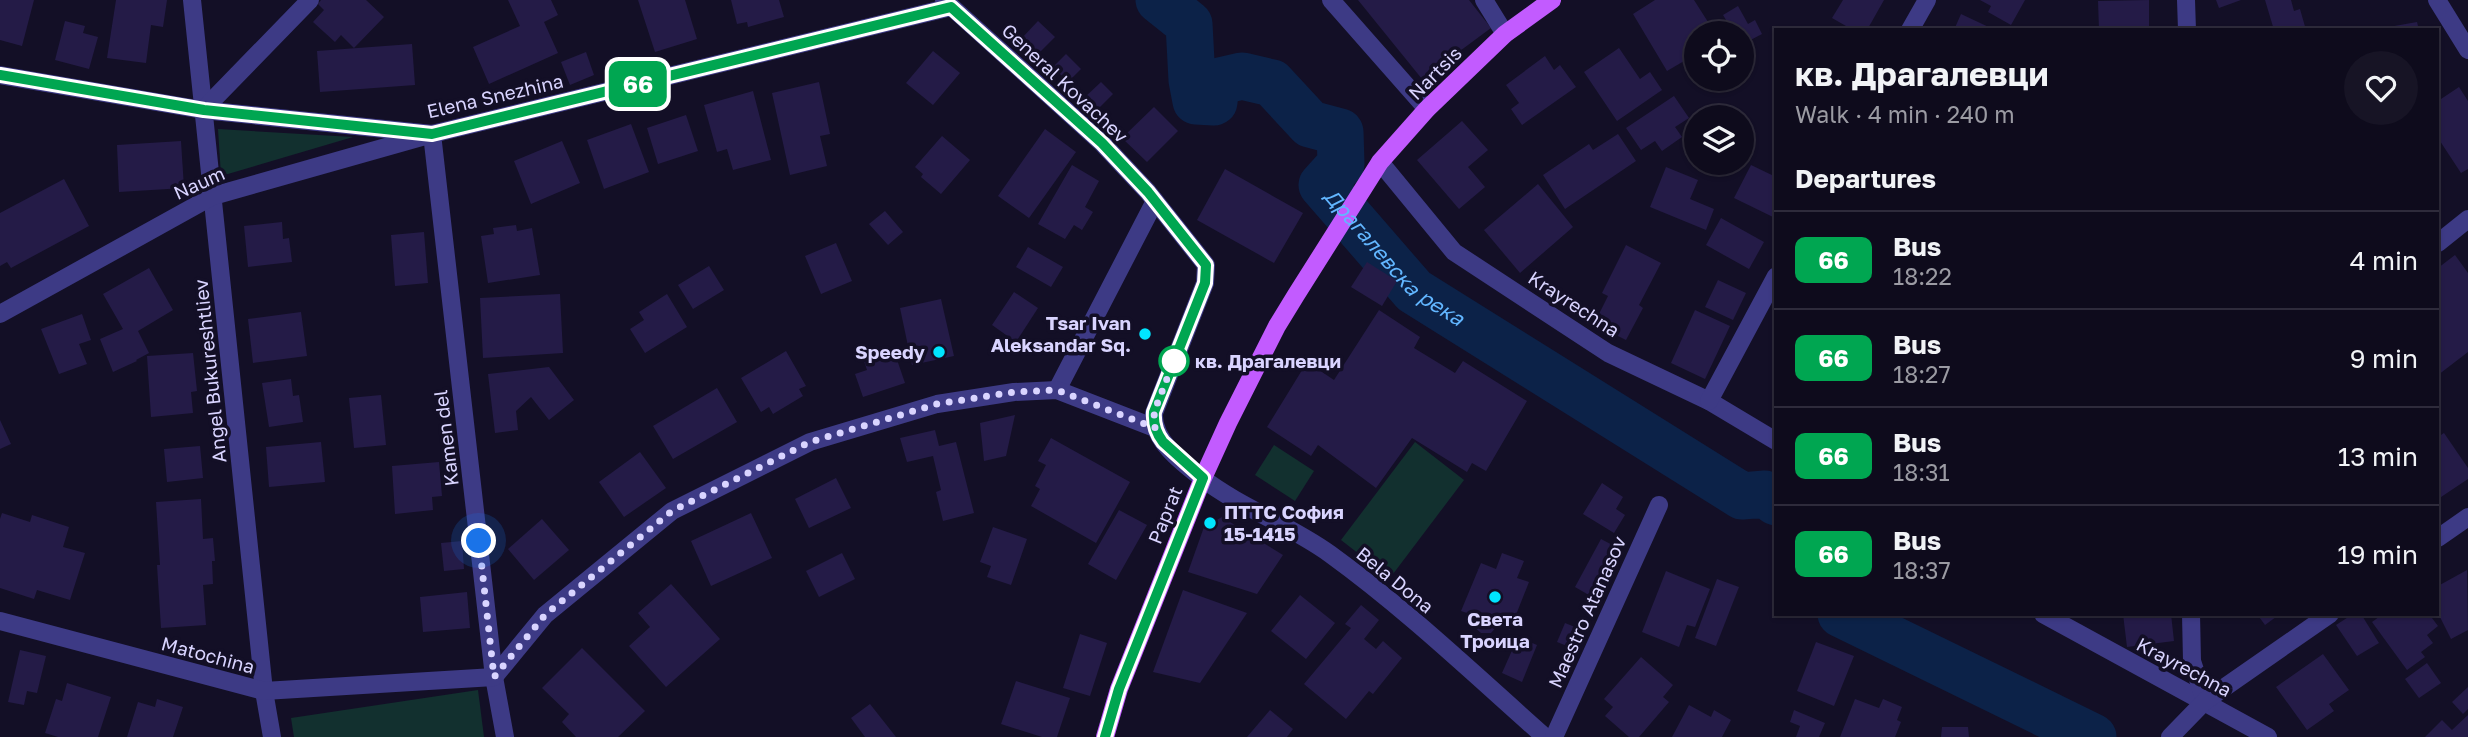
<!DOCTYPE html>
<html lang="en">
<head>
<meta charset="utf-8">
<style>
	:root { --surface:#0e0b1c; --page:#171425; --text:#f1f3f6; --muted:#9b9ba3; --line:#2e2b3b }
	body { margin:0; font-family:"Golos Text",sans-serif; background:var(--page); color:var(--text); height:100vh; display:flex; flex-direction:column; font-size:26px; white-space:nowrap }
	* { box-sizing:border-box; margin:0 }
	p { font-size:23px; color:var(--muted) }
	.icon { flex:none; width:38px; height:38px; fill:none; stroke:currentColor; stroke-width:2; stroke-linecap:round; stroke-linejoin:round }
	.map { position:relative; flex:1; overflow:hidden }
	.drawer { position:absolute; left:1774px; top:28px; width:665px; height:588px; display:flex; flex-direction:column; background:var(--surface); border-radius:0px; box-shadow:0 2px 5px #0004,0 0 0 2px var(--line) }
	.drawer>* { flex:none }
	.badge { padding:0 14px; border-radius:10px; font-size:24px; line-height:46px }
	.buttons { position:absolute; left:1684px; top:21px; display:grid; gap:14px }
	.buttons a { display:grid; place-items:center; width:70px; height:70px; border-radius:50%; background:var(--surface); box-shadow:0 2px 5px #0004,0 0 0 2px var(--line); font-size:35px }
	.you { position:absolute; width:35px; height:35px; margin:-18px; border:5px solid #fff; border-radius:50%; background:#1a73e8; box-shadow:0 0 0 10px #1a73e833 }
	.map>.badge { position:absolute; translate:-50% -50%; box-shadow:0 0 0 4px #fff }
	h2 { padding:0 21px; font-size:26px; line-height:63px }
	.round { display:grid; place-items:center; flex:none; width:74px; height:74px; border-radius:37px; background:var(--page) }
	.summary { display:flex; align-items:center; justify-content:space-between; height:119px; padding:0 21px }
	h1 { font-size:33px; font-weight:700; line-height:52px }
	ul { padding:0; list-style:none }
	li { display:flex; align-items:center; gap:21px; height:98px; padding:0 21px; border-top:2px solid var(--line) }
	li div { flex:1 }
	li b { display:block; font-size:26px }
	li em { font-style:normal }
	li .badge { min-width:77px; font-weight:700; text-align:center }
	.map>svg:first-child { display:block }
	.green { fill:#12302f }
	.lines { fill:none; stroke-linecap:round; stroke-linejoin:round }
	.river { stroke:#0c2248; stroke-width:47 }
	.building { fill:#241b47 }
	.minor { stroke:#3d3a85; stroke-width:18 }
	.major { stroke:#c25bff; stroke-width:18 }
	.line-casing { stroke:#fff; stroke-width:16 }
	.line { stroke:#00a651; stroke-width:10 }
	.walk { stroke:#d9d4ff; stroke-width:7; stroke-dasharray:0 12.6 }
	.poi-dot { fill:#00e5ff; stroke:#130f26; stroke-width:2.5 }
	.stop-dot { fill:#fff; stroke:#00a651; stroke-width:3.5 }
	.labels { text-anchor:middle; stroke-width:7; stroke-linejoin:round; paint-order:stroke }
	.street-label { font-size:19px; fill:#d9d4ff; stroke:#130f26 }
	.poi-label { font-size:19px; font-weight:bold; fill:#d9d4ff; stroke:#130f26; text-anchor:end }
	.stop-label { font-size:19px; font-weight:bold; fill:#d9d4ff; stroke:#130f26; text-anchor:start }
	.water-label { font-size:21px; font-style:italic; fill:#62b6ff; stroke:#130f26 }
</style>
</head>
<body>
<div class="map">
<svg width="2468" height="737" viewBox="0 0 2468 737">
	<rect width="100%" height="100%" fill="#130f26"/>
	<g class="green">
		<polygon points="218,129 353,137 221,176"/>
		<polygon points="1415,442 1464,480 1390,578 1341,540"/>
		<polygon points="1274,445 1314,471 1295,501 1255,475"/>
		<polygon points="478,690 484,737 294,737 291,718"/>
	</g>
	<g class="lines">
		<g class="river">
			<path id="s1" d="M1159,0L1189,24L1192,80L1196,101L1214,102L1216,82L1242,76L1272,83L1310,124L1340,132L1341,164L1322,185L1414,291L1742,496L1765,494L1776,502"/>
			<polyline points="1841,614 2093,737"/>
		</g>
	</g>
	<g class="building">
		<polygon points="0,0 34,0 22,46 0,40"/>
		<polygon points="116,0 167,0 163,27 151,25 146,63 107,58"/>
		<polygon points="321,0 366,0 384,17 354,48 341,35 335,42 313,22 324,10 318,4"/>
		<polygon points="508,0 551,0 558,15 544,22 558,53 489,84 473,47 520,26"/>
		<polygon points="638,0 685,0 697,39 655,52"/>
		<polygon points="731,0 779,0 784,17 748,27 747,22 737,24"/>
		<polygon points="1358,0 1469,0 1491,28 1422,79"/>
		<polygon points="1655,0 1694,0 1708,22 1691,33 1696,41 1696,54 1667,71 1633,14"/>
		<polygon points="1843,0 1884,0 1867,30 1853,30 1832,18"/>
		<polygon points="1980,0 2025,0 2011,25 1988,12 1991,6"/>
		<polygon points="2149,0 2149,30 2099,30 2098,1"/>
		<polygon points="2216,0 2241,0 2219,8"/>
		<polygon points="2265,0 2291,0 2294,11 2300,9 2306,30 2274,30"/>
		<polygon points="1738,6 1748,24 1755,20 1762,34 1741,45 1741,33 1734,33 1723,15"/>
		<polygon points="1961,14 1995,30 1954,30"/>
		<polygon points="65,21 85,26 83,33 98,37 89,69 55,60"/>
		<polygon points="1038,21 1055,37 1037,55 1021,39"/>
		<polygon points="2417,22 2419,30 2383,30 2383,28"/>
		<polygon points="412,44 415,85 320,92 317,51"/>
		<polygon points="1619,48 1640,79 1650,72 1662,90 1617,121 1584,72"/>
		<polygon points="933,51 960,73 933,105 906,83"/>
		<polygon points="586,52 594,75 570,85 561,62"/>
		<polygon points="1066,54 1081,69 1068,82 1053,67"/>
		<polygon points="1545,56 1554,70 1560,65 1576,87 1522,125 1511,109 1519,103 1506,85"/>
		<polygon points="819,82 830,134 820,136 827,166 790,175 772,93"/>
		<polygon points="1101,82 1113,94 1096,111 1084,98"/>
		<polygon points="2459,87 2468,101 2468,169 2461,173 2438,138 2438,101"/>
		<polygon points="753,91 771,160 733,170 727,149 717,152 704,105"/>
		<polygon points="1674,96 1689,118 1675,127 1682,137 1662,151 1655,141 1641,150 1626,128"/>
		<polygon points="1154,107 1178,131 1147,162 1122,138"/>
		<polygon points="686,115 698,151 658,164 647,128"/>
		<polygon points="1462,121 1488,150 1468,167 1485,187 1459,209 1417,160"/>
		<polygon points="631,124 649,172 604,189 587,140"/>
		<polygon points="1045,129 1076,152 1029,218 998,196"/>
		<polygon points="1618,134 1636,161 1565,209 1543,175 1589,144 1593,150"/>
		<polygon points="942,136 970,160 941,194 921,177 923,174 915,167"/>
		<polygon points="181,141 184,188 119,192 117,145"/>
		<polygon points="562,141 580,183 531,204 514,161"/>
		<polygon points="1072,165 1099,181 1085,207 1093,212 1082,230 1074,225 1065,239 1038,224"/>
		<polygon points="1751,165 1776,177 1776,210 1773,217 1734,198"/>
		<polygon points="1666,167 1698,180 1690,199 1714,209 1706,230 1650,207"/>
		<polygon points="1225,169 1303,213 1274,263 1197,220"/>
		<polygon points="64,179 89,226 11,268 7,262 0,266 0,213"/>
		<polygon points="1538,184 1573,227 1520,273 1484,230"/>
		<polygon points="885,211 903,232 888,245 869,224"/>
		<polygon points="1721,218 1764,242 1749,269 1706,245"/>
		<polygon points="282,222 283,239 289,238 292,262 248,267 244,226"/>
		<polygon points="516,225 517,231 532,228 540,275 488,283 481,236 494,234 493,228"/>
		<polygon points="424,232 428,283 395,286 391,235"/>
		<polygon points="836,243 852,281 821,294 805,256"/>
		<polygon points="1626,245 1661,263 1639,305 1643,308 1626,340 1594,324 1608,296 1602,293"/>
		<polygon points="1028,247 1063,267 1051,287 1016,267"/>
		<polygon points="2455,255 2468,273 2468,352 2438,375 2438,268"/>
		<polygon points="1367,262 1397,281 1382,306 1351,287"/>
		<polygon points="709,266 724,290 693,309 678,285"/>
		<polygon points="149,268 173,310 138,331 149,353 136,360 137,361 113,372 100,339 123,329 103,294"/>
		<polygon points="1718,280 1746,293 1733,320 1705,307"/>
		<polygon points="1014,292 1038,308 1016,342 992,325"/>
		<polygon points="560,294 563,353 483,358 480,298"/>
		<polygon points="667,294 687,327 645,353 630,329 644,320 639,312"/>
		<polygon points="941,299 954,356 912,365 900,308"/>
		<polygon points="1379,310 1420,337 1414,348 1455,373 1463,361 1527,401 1486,471 1472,463 1467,472 1412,438 1376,488 1318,445 1311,456 1267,427 1307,362 1334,380"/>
		<polygon points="1695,310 1730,326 1705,379 1671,363"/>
		<polygon points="301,312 307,356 253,363 248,319"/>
		<polygon points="82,314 91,340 79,344 87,364 59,374 41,329"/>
		<polygon points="786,351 806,386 799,389 803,396 773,414 769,407 761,412 741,378"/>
		<polygon points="894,351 905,383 863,397 855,374 867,370 864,361"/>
		<polygon points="193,353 197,391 191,392 193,413 151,417 147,356"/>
		<polygon points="549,367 574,400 549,420 531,397 516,411 518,430 495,433 488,374"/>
		<polygon points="291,379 293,396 299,395 303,422 269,427 262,383"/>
		<polygon points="717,388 737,422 673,459 653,426"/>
		<polygon points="381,395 386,445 354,448 349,398"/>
		<polygon points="1015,415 1006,456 984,461 980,423"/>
		<polygon points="0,420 11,444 0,449"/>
		<polygon points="935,430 939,446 956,442 974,513 943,521 936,492 941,490 933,456 907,462 900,438"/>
		<polygon points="2444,433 2468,468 2468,479 2438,499 2438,437"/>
		<polygon points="1051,438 1130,482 1096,543 1031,506 1040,489 1035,486 1046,465 1038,461"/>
		<polygon points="321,442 325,482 269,487 266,447"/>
		<polygon points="200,446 203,478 167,482 164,449"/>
		<polygon points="640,452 666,488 624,517 599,482"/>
		<polygon points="439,462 442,496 432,497 433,510 395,514 392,466"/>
		<polygon points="836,478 851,508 809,528 795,499"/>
		<polygon points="1602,483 1623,497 1616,509 1625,515 1614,533 1583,514"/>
		<polygon points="201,499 203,539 213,538 215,561 212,561 213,584 203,585 206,625 161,628 157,565 160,565 156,502"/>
		<polygon points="1119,510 1147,525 1116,580 1088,564"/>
		<polygon points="2,513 30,522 32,515 69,527 63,547 85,553 70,600 37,590 34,599 0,588 0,519"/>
		<polygon points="751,513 772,558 711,586 691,541"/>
		<polygon points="1222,517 1283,555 1257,594 1188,572 1204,527"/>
		<polygon points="542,519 569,550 534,580 508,549"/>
		<polygon points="993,527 1027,539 1011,585 987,577 991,566 980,562"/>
		<polygon points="1601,539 1620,549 1594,598 1575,587"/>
		<polygon points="462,541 464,569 444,571 441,543"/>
		<polygon points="842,553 855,579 819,597 806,571"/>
		<polygon points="1502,553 1524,561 1517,578 1529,582 1510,630 1498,625 1491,633 1481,633 1473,626 1473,615 1461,611 1481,563 1496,569"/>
		<polygon points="2467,570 2468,630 2451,639 2438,613 2441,611 2438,606 2438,586"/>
		<polygon points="1666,571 1710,589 1695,627 1687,625 1679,647 1642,632"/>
		<polygon points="1717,579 1739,587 1716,646 1695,638"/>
		<polygon points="671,584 720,639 666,687 629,646 650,627 638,613"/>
		<polygon points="1183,590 1247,613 1200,683 1153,672"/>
		<polygon points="467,592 470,628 423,632 420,597"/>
		<polygon points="1300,595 1335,623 1306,659 1271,631"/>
		<polygon points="1361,605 1379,620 1364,639 1376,649 1383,641 1402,658 1373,694 1369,691 1346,719 1304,684 1351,628 1345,624"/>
		<polygon points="2123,614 2171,614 2174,641 2127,647"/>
		<polygon points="2257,614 2280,614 2265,625"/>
		<polygon points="2353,614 2361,614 2379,643 2357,656 2336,625"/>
		<polygon points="2383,614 2429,614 2438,626 2427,635 2433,643 2421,652 2425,657 2407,670 2372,622"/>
		<polygon points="1565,623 1580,629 1572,648 1557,642"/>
		<polygon points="1080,634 1107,643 1090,696 1063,688"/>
		<polygon points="1518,637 1537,645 1522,682 1502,673"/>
		<polygon points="1816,642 1854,656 1834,706 1797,691"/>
		<polygon points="582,648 645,711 618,737 576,737 562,722 569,714 542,688"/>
		<polygon points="20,650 46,656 37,693 27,691 24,705 8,702"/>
		<polygon points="2323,654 2349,690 2329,704 2334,711 2307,730 2276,687"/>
		<polygon points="1641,657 1673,685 1663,697 1669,702 1639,737 1629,737 1605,716 1613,707 1604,699"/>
		<polygon points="2427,663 2441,683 2419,698 2405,679"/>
		<polygon points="1016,681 1070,698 1057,737 1042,737 1001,724"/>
		<polygon points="67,683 111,697 98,737 58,737 45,733 56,699 62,701"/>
		<polygon points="2468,687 2468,709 2463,714 2452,702"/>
		<polygon points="157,699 183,707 173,737 127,737 138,702 155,707"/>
		<polygon points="1855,699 1879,708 1883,699 1902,707 1897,720 1901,722 1895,737 1840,737"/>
		<polygon points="870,704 896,737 865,737 851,718"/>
		<polygon points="1689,705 1711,717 1714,710 1731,720 1722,737 1672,737"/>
		<polygon points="1270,710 1293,729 1287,737 1247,737"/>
		<polygon points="1794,710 1825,723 1819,737 1796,737 1800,726 1790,722"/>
		<polygon points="2468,715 2468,737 2425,737 2442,720 2452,730"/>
		<polygon points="1942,727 1968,727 1969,737 1941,737"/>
	</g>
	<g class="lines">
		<g class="minor">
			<polyline points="192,0 264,691 272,737"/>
			<path d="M944,0L1102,143L1148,192L1206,265L1205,283L1154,413C1152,440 1181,462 1202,478C1241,508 1290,525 1330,554C1406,609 1475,675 1545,737"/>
			<polyline points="1331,0 1427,109"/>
			<polyline points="1484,0 1505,34"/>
			<polyline points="2186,0 2187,30"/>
			<polyline points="2437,0 2468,50"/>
			<polyline points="1910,30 1927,0"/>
			<polyline points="0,75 203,110 432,134 951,7"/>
			<polyline points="203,110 310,0"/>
			<polyline points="1380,162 1454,252 1608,353 1709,401 1776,441"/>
			<polyline points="2438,243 2468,219"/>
			<polyline points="0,314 213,196 432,134 494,677 505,737"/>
			<polyline points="1057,390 1155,201"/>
			<polyline points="1709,401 1776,276"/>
			<polyline points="2438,538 2468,517"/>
			<polyline points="2043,614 2268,737"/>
			<polyline points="2191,614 2192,661 2205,701"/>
			<polyline points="0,621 264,691 494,677 545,615 672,511 810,442 937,404 1014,392 1057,390 1155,428"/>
			<polyline points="1554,737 1659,505"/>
			<polyline points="2170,737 2205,701 2330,614"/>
		</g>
		<polyline class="major" points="1105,737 1119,689 1203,478 1228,423 1277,326 1296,295 1380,162 1427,109 1505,34 1552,0"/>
	</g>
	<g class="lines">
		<defs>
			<path id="line" d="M0,75L204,110L432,134L951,7L1102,143L1148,192L1206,265L1205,283L1154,412C1153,424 1156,433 1163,442L1203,478L1119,689L1105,737"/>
		</defs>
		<use href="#line" class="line-casing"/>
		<use href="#line" class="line"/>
		<polyline class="walk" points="479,541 494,677 545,615 672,511 810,442 937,404 1014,392 1035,391 1057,390 1155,428 1154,412 1174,361"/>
	</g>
	<g class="poi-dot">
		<circle cx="1145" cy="334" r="7"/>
		<circle cx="939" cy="352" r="7"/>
		<circle cx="1210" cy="523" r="7"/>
		<circle cx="1495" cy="597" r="7"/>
	</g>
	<circle class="stop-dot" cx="1174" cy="361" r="14"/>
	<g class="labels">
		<g class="street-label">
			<text transform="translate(1435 73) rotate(-45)" y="7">Nartsis</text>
			<text transform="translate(1065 83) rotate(43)" y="7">General Kovachev</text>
			<text transform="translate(495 96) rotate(-13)" y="7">Elena Snezhina</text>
			<text transform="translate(199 183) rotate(-24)" y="7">Naum</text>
			<text transform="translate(1574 304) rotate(33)" y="7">Krayrechna</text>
			<text transform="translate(210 371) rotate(-96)" y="7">Angel Bukureshtliev</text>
			<text transform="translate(446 438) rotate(-97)" y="7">Kamen del</text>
			<text transform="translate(1165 515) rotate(-68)" y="7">Paprat</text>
			<text transform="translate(1395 580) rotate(39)" y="7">Bela Dona</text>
			<text transform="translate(1587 612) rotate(-66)" y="7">Maestro Atanasov</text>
			<text transform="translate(208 655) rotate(15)" y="7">Matochina</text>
			<text transform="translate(2184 667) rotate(28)" y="7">Krayrechna</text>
		</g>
		<g class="poi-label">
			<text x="1131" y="330">Tsar Ivan<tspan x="1131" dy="22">Aleksandar Sq.</tspan></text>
			<text x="925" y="359">Speedy</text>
			<text x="1224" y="519" text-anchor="start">ПТТС София<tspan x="1224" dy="22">15-1415</tspan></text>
			<text x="1495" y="626" text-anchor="middle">Света<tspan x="1495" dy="22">Троица</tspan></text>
		</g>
		<g class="stop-label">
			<text x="1195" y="368">кв. Драгалевци</text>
		</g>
		<g class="water-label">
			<text dy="7" stroke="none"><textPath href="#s1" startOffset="462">Драгалевска река</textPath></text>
		</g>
	</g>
</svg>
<div class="buttons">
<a><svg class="icon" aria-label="locate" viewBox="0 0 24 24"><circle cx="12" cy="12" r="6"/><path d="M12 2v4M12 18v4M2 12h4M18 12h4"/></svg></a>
<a><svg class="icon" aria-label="layers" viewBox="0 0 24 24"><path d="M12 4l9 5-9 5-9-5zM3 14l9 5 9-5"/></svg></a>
</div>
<div class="you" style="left:479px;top:541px"></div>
<b class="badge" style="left:638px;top:84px;background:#00a651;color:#fff">66</b>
<section class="drawer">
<div class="summary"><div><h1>кв. Драгалевци</h1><p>Walk · 4 min · 240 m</p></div><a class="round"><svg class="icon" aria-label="heart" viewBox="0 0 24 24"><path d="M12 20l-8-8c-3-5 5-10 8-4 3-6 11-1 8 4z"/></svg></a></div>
<h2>Departures</h2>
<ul>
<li><span class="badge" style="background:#00a651;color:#fff">66</span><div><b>Bus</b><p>18:22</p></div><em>4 min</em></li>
<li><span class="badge" style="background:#00a651;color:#fff">66</span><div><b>Bus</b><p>18:27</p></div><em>9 min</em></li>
<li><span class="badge" style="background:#00a651;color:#fff">66</span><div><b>Bus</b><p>18:31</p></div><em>13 min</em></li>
<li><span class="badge" style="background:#00a651;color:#fff">66</span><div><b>Bus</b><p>18:37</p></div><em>19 min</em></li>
</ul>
</section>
</div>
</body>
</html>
